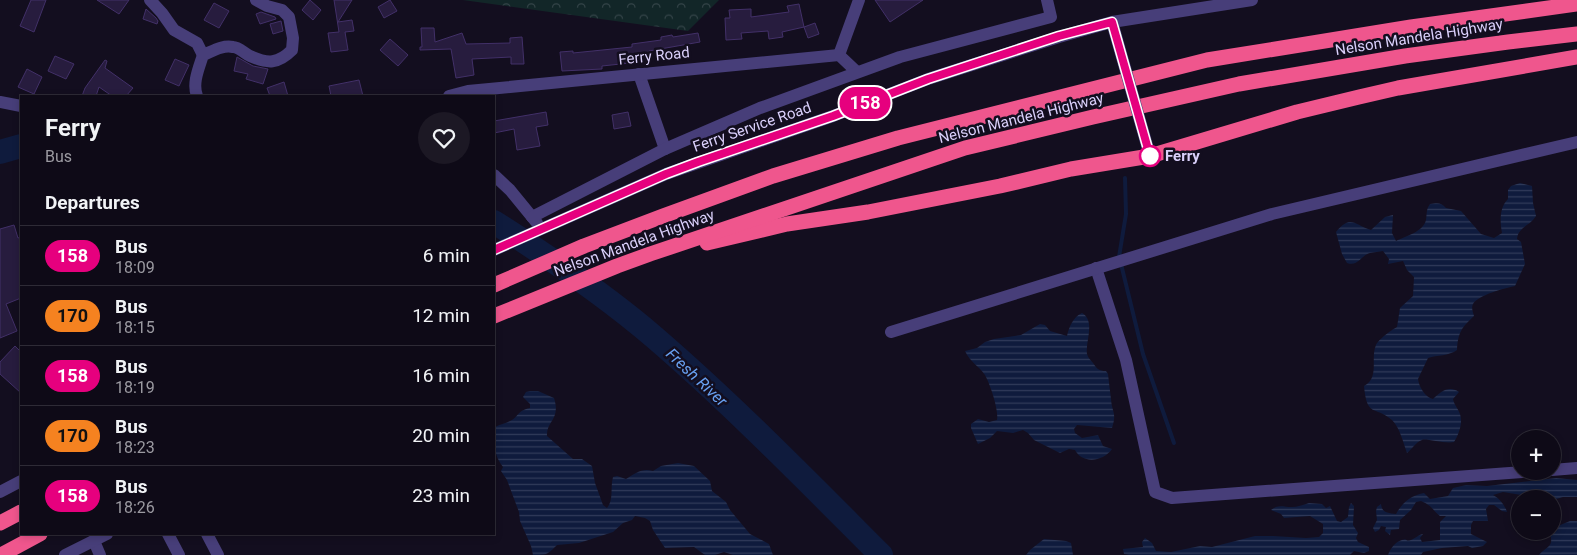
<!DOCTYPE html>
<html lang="en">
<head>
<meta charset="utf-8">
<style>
	:root { --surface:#0e0a17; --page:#1c1824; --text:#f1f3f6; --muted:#9b9aa1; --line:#2e2b36 }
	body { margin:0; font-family:Roboto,sans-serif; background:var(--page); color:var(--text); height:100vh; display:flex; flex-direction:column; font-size:19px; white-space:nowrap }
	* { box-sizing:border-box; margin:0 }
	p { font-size:16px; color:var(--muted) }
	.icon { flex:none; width:28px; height:28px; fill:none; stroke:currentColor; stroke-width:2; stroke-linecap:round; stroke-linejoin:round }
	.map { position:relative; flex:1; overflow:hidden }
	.side { position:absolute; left:20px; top:95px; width:475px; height:440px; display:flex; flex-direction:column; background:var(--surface); border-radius:0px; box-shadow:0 2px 8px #0003,0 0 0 1px var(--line) }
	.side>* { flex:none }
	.badge { padding:0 10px; border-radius:16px; font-size:18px; line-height:32px }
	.tools { position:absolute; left:1511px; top:430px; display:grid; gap:10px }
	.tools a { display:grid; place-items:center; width:50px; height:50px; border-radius:50%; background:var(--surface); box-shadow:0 2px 8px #0003,0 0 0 1px var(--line); font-size:25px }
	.map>.badge { position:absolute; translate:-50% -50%; box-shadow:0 0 0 2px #fff }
	h2 { padding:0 25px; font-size:19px; line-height:45px }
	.round { display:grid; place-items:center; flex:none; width:52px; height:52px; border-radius:26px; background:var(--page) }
	.summary { display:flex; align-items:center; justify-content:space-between; height:85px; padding:0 25px }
	h1 { font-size:24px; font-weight:700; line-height:38px }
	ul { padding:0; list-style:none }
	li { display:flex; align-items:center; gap:15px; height:60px; padding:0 25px; border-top:1px solid var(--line) }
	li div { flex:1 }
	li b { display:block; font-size:19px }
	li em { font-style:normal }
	li .badge { min-width:55px; font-weight:700; text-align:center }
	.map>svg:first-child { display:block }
	.forest { fill:url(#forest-crowns) }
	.water { fill:url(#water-rules) }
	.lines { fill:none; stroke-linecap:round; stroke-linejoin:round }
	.stream { stroke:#0f1b3d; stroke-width:4 }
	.river { stroke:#0f1b3d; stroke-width:24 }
	.building { fill:#271c3e; stroke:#423068 }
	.minor { stroke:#473e79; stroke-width:12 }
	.highway { stroke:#ef568d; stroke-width:15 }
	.minor-bridge { stroke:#473e79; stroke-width:12 }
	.line-casing { stroke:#fff; stroke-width:11 }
	.line { stroke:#e6007e; stroke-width:8 }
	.stop-dot { fill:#fff; stroke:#e6007e; stroke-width:2.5 }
	.labels { text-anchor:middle; stroke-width:5; stroke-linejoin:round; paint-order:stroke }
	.street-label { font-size:15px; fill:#dad0fb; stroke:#130e1f }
	.stop-label { font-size:15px; font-weight:bold; fill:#dad0fb; stroke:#130e1f; text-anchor:start }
	.water-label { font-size:16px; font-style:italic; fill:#68a0f1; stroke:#130e1f }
</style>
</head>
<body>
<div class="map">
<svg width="1577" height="555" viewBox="0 0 1577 555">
	<defs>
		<pattern id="forest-crowns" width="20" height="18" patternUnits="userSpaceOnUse" patternTransform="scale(1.25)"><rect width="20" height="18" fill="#122628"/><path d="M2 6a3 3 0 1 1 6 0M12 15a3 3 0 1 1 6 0" fill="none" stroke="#344448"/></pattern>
		<pattern id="water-rules" width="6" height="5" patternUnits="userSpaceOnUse" patternTransform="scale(1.25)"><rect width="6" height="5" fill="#0f1b3d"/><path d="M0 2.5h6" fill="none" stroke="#313b5a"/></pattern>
	</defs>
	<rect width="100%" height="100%" fill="#130e1f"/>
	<polygon class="forest" points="463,0 719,0 688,31"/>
	<g class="water">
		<path d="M1520,183L1532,186L1533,203L1536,216C1530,226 1518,227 1517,239L1521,242L1525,264L1515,286C1505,288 1478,295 1473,304C1471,308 1473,312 1474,316C1461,328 1458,333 1457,350C1449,356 1437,355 1428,358L1418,379C1419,387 1425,397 1433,399C1441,392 1448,385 1459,392L1453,399C1454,405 1458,408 1460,414C1463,423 1459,434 1454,442C1445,444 1425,438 1422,440C1416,442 1412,449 1407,453C1403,442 1400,428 1392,420C1374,405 1367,418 1364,386C1380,377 1370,359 1376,345C1378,340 1391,330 1397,327L1400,308L1413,296L1414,277L1407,270L1403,261L1388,264L1389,259L1383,251C1379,252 1374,252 1370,253C1360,256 1358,267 1347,263L1342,254L1336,232C1351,214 1354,225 1371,230L1385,217L1393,215L1392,233L1396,241C1406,236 1423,232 1426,220C1427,214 1426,209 1430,204C1437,203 1441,202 1446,208L1461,211L1481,234L1494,238L1502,233C1500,222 1499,208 1508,199V190L1511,186Z"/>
		<path d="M1082,313C1096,321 1085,342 1087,354C1088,358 1091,360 1093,363C1097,369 1099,371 1106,371L1108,374C1109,383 1110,391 1111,399C1112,413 1117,412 1112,428L1077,425L1074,429L1075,433L1082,438L1098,435L1103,446L1112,449C1103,462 1082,464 1075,450L1069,449L1060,453L1034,440L1028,433L1023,430L1013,433L997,431L990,438L978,444L971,428V424L978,419L989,422L997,420C999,410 990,384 985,375C978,365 970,362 965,351L977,348L985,342L994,339L1021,335L1040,324L1045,325L1050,331L1067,336C1069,327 1073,317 1082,313Z"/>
		<path d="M530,391H538L554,398C561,420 546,421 547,436L573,459H582L592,466L595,483L603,505L607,508C614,500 610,488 613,477L617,476L626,479C636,473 642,468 653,471L661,466L678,463L694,466L710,481L712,491L726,502L730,510L750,534L769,544L773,555H733L724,552L715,555H705L694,547L665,548L653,530L650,521L645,518L635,516L632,520L623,523L613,532L579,543L557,545C547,555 547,555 533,555L531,546L520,521L519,512L507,480L501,471L503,467C491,451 497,444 495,427C500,424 505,424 510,421C519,417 516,411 530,408V404L523,397L526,392Z"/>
		<path d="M1556,478L1577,480V497H1563L1553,500L1503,492L1493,495C1499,498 1505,505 1507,512L1502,511L1494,505H1489L1486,509L1488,521H1473L1471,525V534L1487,542L1483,546L1472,548L1468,546L1442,548L1423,552L1421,555H1388C1390,549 1395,542 1402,540C1409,538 1404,542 1411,540C1416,538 1418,535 1423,534L1420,538L1422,542L1440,540V522L1446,516H1440C1432,510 1433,506 1421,501L1416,502L1411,510L1400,520L1399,529L1391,530L1390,535L1385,531L1386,527L1381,526L1379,530L1375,532L1373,528L1377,520L1376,511L1377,507L1381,504C1382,513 1388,513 1396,514C1403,502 1410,496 1424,493L1430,499L1448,496L1453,488L1466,485L1487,486Z"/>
		<path d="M1309,503L1322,504L1326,508L1330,506L1337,521L1341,522L1348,517L1349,507L1351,503L1354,506L1353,525L1358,533L1356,538L1358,542L1369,547V551L1364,553L1354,551L1350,555H1129L1124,554L1123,549L1143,547L1142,542L1145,538L1152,543L1156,551L1171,552L1200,546L1212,547L1255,536H1273L1306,538L1319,537L1323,533V524L1310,516L1284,518L1281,514L1271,510C1278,504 1283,507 1292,507C1297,507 1303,505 1309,503Z"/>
		<path d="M1570,521H1577V555H1539C1548,545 1555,547 1549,531H1552L1553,528Z"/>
		<polygon points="1044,539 1066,541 1071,543 1073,555 1026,555 1030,550"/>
	</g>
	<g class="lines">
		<g class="stream">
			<polyline points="1119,257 1126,214 1125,178"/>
			<polyline points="1121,264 1143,354 1174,443"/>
		</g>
		<g class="river">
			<polyline points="0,152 21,146"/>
			<path d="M494,222C549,257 604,294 654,337C733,405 807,481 881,555"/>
		</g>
	</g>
	<g class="building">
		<polygon points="31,0 46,0 34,32 20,26"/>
		<polygon points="97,0 129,0 119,14"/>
		<polygon points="310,0 321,10 313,20 302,10"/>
		<polygon points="334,0 352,0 338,22 352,20 354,31 345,32 348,50 331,52 328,33 339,32"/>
		<polygon points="390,0 397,11 384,18 378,7"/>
		<polygon points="875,0 923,0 890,22"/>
		<polygon points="214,3 229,11 219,28 204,20"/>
		<polygon points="799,4 804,27 782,32 783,37 769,39 768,31 741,33 742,39 726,40 725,18 730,18 729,10 751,9 751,17 789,12 787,6"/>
		<polygon points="146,9 156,18 158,21 157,24 143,19"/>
		<polygon points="261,12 275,17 276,19 260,24 256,14"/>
		<polygon points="281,21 283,31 273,34 270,24"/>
		<polygon points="815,23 819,34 808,38 804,27"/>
		<polygon points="421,28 434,28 435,42 462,33 466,44 510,43 510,38 522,37 524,64 511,64 511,57 472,59 474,75 456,78 451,49 420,50 420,47 422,47"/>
		<polygon points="698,33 700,42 649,51 650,58 629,61 630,63 602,66 602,69 562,71 560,52 573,51 573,53 632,47 632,44 661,40 661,37 672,35 673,37"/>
		<polygon points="390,39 408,55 398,66 380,50"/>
		<polygon points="55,56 74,64 66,79 48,71"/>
		<polygon points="237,57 253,66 268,69 263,84 246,79 248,74 234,71"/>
		<polygon points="175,59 189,65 179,86 165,80"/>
		<polygon points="105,60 107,61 105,68 133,88 126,96 112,96 99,87 96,96 82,96 85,88"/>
		<polygon points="27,69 42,77 34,94 18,87"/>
		<polygon points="359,80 363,96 331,96 329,86"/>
		<polygon points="284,82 288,96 270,96 267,88"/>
		<polygon points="546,112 548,125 536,127 540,146 517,150 514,129 494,133 494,121"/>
		<polygon points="628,112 631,126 614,129 612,115"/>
		<polygon points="14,225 18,238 21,237 21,298 6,304 17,331 0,338 0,229"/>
		<polygon points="15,346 21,352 21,393 0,374 0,362"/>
	</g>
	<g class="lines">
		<g class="minor">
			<polyline points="150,0 162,13 174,30 197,43 203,55"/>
			<polyline points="839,55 859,0"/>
			<polyline points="639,74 665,149"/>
			<path d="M197,96C192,83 199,68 203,55C213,51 222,45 233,47C239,47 244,53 250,56C268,64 278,64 292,50L293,38L289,17L282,10L267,6L256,0"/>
			<polyline points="449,96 468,91 839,55 857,72"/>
			<polyline points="0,102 21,106"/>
			<polyline points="494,175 510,190 537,223"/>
			<polyline points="532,217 665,149 760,108 900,57 1051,17 1047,0"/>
			<polyline points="494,250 666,174 833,116 928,79 1059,37 1112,22 1252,0"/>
			<polyline points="1096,268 1126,360 1155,492 1172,498 1535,471"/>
			<polyline points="891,332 1272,214 1577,142"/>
			<polyline points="1552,470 1577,468"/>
			<polyline points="0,492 21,481"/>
			<polyline points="168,534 179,555"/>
			<polyline points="207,534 218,555"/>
			<polyline points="94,541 100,555"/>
			<polyline points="65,555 107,534"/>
		</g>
		<g class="highway">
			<polyline points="707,243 787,224 868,212 1000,186 1071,169 1150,156 1297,112 1359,97 1398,88 1577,57"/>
			<polyline points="494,285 584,246 663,216 773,176 898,138 1207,60 1411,27 1577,4"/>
			<polyline points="494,316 617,266 650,254 965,148 1093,117 1239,84 1405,56 1508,42 1577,34"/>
			<polyline points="0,523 21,512"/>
			<polyline points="1,555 40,534"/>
		</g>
		<polyline class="minor-bridge" points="1112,22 1150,156"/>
	</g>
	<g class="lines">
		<defs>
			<polyline id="line" points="494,250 666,174 698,162 833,116 928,79 1059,36 1112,22 1150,156"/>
		</defs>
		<use href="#line" class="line-casing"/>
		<use href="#line" class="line"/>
	</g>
	<circle class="stop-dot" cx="1150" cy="156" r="10"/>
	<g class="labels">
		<g class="street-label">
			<text transform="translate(1419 37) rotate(-9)" y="5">Nelson Mandela Highway</text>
			<text transform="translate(654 56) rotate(-6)" y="5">Ferry Road</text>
			<text transform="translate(1021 118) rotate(-14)" y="5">Nelson Mandela Highway</text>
			<text transform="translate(752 127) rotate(-19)" y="5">Ferry Service Road</text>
			<text transform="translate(634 243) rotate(-20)" y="5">Nelson Mandela Highway</text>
		</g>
		<g class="stop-label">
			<text x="1165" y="161">Ferry</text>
		</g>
		<g class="water-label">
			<text transform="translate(697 377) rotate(43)" y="6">Fresh River</text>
		</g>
	</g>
</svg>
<div class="tools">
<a>+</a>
<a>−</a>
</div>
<b class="badge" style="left:865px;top:103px;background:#e6007e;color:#fff">158</b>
<section class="side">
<div class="summary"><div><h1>Ferry</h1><p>Bus</p></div><a class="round"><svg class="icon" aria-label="heart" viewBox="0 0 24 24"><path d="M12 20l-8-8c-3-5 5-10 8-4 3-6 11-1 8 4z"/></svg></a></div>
<h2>Departures</h2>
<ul>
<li><span class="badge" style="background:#e6007e;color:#fff">158</span><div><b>Bus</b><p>18:09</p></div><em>6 min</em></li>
<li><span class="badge" style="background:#f58220;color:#111">170</span><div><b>Bus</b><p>18:15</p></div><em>12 min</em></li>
<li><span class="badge" style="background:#e6007e;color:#fff">158</span><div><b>Bus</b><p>18:19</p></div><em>16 min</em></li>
<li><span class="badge" style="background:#f58220;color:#111">170</span><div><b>Bus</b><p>18:23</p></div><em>20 min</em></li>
<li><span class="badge" style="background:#e6007e;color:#fff">158</span><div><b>Bus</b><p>18:26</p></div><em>23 min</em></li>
</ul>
</section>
</div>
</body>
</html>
